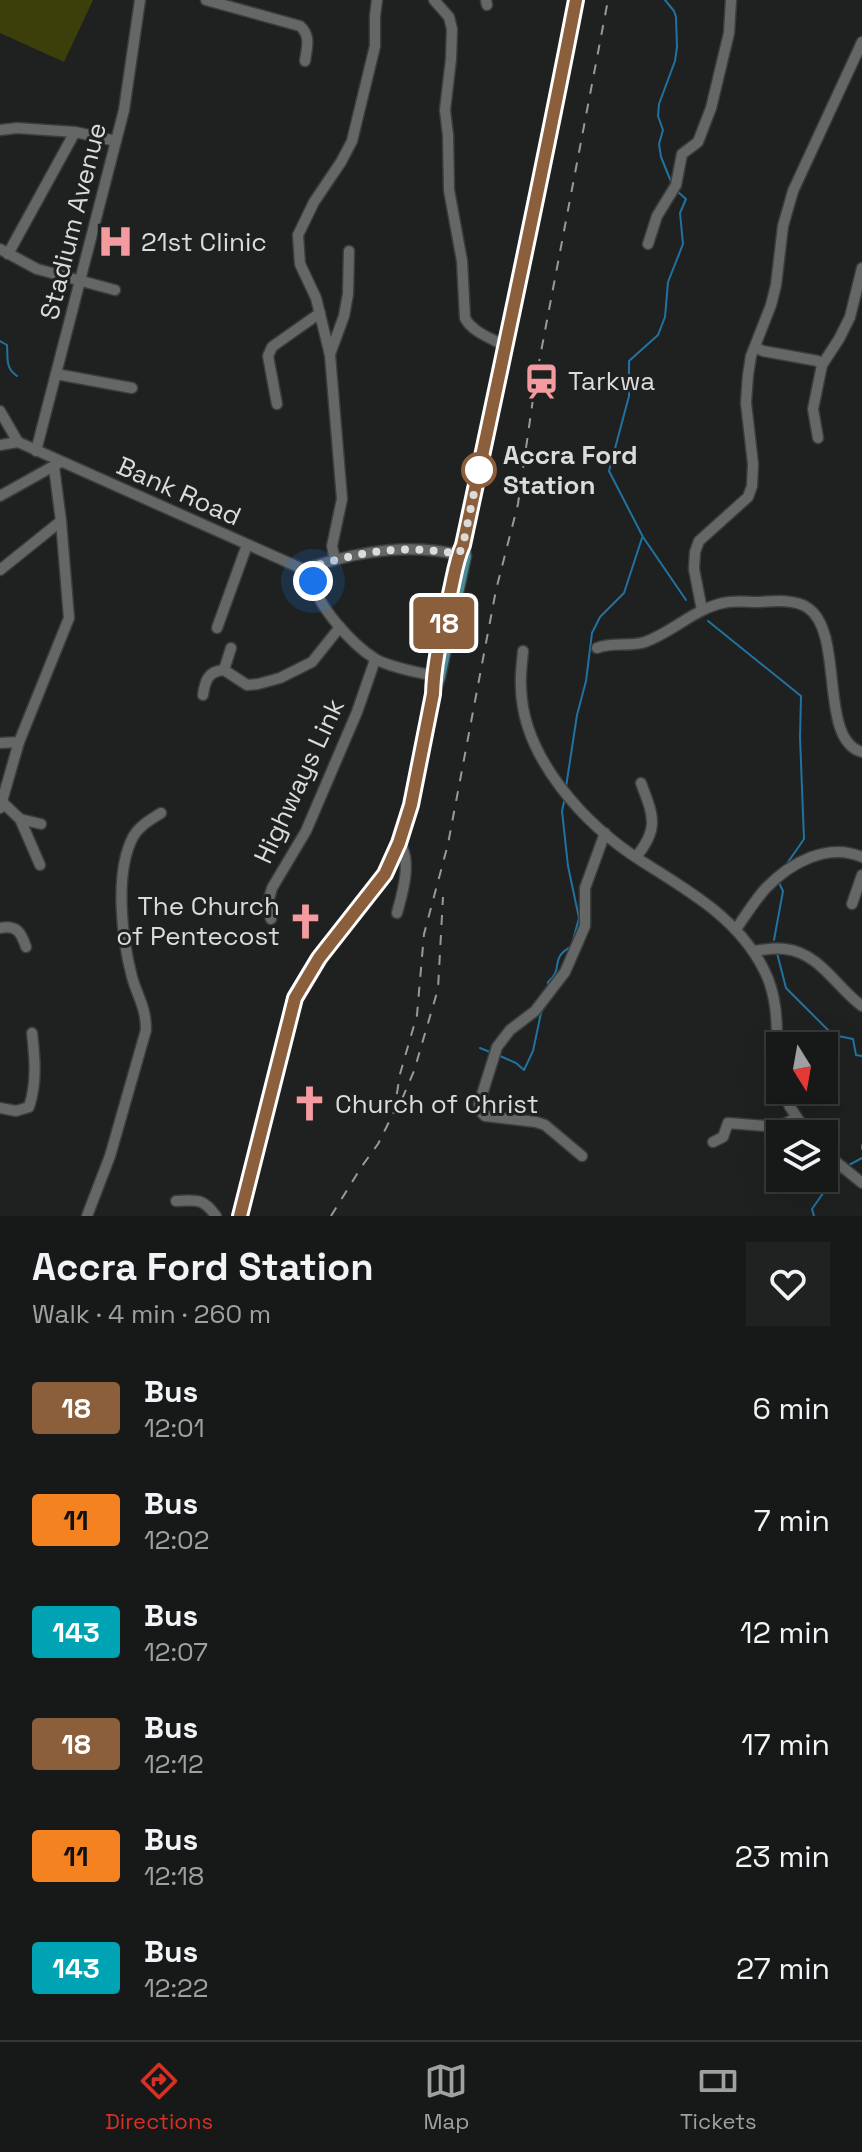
<!DOCTYPE html>
<html lang="en">
<head>
<meta charset="utf-8">
<style>
	:root { --surface:#161918; --page:#1f2221; --text:#f1f3f6; --muted:#9ea0a2; --line:#353837; --accent:#d93025 }
	body { margin:0; font-family:"Space Grotesk",sans-serif; background:var(--page); color:var(--text); height:100vh; display:flex; flex-direction:column; font-size:30px; white-space:nowrap }
	* { box-sizing:border-box; margin:0 }
	p { font-size:26px; color:var(--muted) }
	.icon { flex:none; width:44px; height:44px; fill:none; stroke:currentColor; stroke-width:2; stroke-linecap:round; stroke-linejoin:round }
	.map { position:relative; height:1216px; overflow:hidden }
	.details { display:flex; flex-direction:column; background:var(--surface); flex:1 }
	.details>* { flex:none }
	.badge { padding:0 16px; border-radius:6px; font-size:28px; line-height:52px }
	.needle { width:52px; rotate:169deg }
	.fabs { position:absolute; left:766px; top:1032px; display:grid; gap:16px }
	.fabs a { display:grid; place-items:center; width:72px; height:72px; border-radius:0px; background:var(--surface); box-shadow:0 8px 32px #0002,0 0 0 2px var(--line); font-size:40px }
	.you { position:absolute; width:40px; height:40px; margin:-20px; border:6px solid #fff; border-radius:50%; background:#1a73e8; box-shadow:0 0 0 12px #1a73e833 }
	.map>.badge { position:absolute; translate:-50% -50%; box-shadow:0 0 0 4px #fff }
	.round { display:grid; place-items:center; flex:none; width:84px; height:84px; border-radius:0px; background:var(--page) }
	.summary { display:flex; align-items:center; justify-content:space-between; height:136px; padding:0 32px }
	h1 { font-size:38px; font-weight:800; line-height:60px }
	ul { padding:0; list-style:none }
	li { display:flex; align-items:center; gap:24px; height:112px; padding:0 32px }
	li div { flex:1 }
	li b { display:block; font-size:30px }
	li em { font-style:normal }
	li .badge { min-width:88px; font-weight:700; text-align:center }
	.menu { display:flex; justify-content:space-around; align-items:center; height:112px; border-top:2px solid var(--line); background:var(--surface); font-size:22px; color:var(--muted) }
	.menu a { display:grid; justify-items:center; gap:4px }
	.menu .selected { color:var(--accent) }
	.map>svg:first-child { display:block }
	.green { fill:#3c3f09 }
	.lines { fill:none; stroke-linecap:round; stroke-linejoin:round }
	.stream { stroke:#2272a1; stroke-width:2 }
	.minor-casing { stroke:#3a3d3c; stroke-width:13 }
	.major-casing { stroke:#3a3d3c; stroke-width:15 }
	.minor { stroke:#646766; stroke-width:10 }
	.major { stroke:#488b94; stroke-width:12 }
	.rail { stroke:#989a99; stroke-width:2; stroke-dasharray:10 10; stroke-linecap:butt }
	.line-casing { stroke:#fff; stroke-width:18 }
	.line { stroke:#8b5e3c; stroke-width:12 }
	.walk { stroke:#dadbdb; stroke-width:8; stroke-dasharray:0 14.4 }
	.stop-dot { fill:#fff; stroke:#8b5e3c; stroke-width:4 }
	.labels { text-anchor:middle; stroke-width:6; stroke-linejoin:round; paint-order:stroke }
	.street-label { font-size:26px; fill:#dadbdb; stroke:#1e2120 }
	.poi-label { font-size:26px; fill:#dadbdb; stroke:#1e2120; text-anchor:start }
	.stop-label { font-size:26px; font-weight:bold; fill:#dadbdb; stroke:#1e2120; text-anchor:start }
</style>
</head>
<body>
<div class="map">
<svg width="862" height="1216" viewBox="0 0 862 1216">
	<rect width="100%" height="100%" fill="#1e2120"/>
	<polygon class="green" points="0,0 93,0 64,62 0,33"/>
	<g class="lines">
		<g class="stream">
			<polyline points="665,0 674,11 676,17 677,47 675,61 659,104 658,116 663,130 659,144 661,157 672,184"/>
			<polyline points="678,192 686,199 680,213 683,244 668,282 665,317 658,335 629,361 629,396 609,471 643,537 686,600"/>
			<path d="M0,341L7,345C8,358 5,368 17,376"/>
			<polyline points="708,621 801,696 800,737 804,839 786,865"/>
			<polyline points="566,787 577,715 586,681 592,633 600,617 624,593 642,538"/>
			<polyline points="565,797 562,811 568,866 579,918 573,940"/>
			<polyline points="774,940 783,891 779,883"/>
			<polyline points="777,953 786,988 833,1035 853,1039 856,1055 862,1056"/>
			<path d="M548,988V982C565,968 548,959 572,946"/>
			<polyline points="480,1048 490,1052"/>
			<polyline points="500,1056 516,1063 524,1070 533,1051 541,1013 549,999"/>
			<polyline points="862,1145 862,1149"/>
			<polyline points="849,1165 862,1158"/>
			<polyline points="814,1216 812,1209 831,1182 841,1172"/>
		</g>
		<defs>
			<g id="minor">
				<path d="M206,0L300,26C311,36 307,47 305,61"/>
				<path d="M434,0L449,17L452,29L451,59L445,110L448,135L449,190L462,261L465,318C472,332 491,338 505,346"/>
				<polyline points="486,0 487,5"/>
				<polyline points="0,130 17,128 75,132"/>
				<polyline points="648,244 657,216 676,185 682,154 698,142 711,108 729,33 731,0"/>
				<polyline points="0,249 37,269 115,290"/>
				<polyline points="8,254 75,132 116,141"/>
				<polyline points="755,347 763,351 818,361 822,365 813,409 818,438"/>
				<polyline points="330,354 344,316 348,294 349,251"/>
				<polyline points="822,365 839,339 850,317 862,268"/>
				<polyline points="56,374 132,388"/>
				<polyline points="277,404 268,356 272,347 276,344 320,313"/>
				<polyline points="0,411 18,442 305,570"/>
				<polyline points="0,445 18,442"/>
				<polyline points="36,451 124,110 140,0"/>
				<polyline points="0,496 59,463"/>
				<polyline points="335,560 332,546 342,499 330,355 316,298 300,264 298,235 314,202 341,162 352,141 375,46 375,16 377,0"/>
				<path d="M314,566C364,550 414,543 465,556"/>
				<polyline points="0,570 61,521"/>
				<path d="M313,581L318,579L321,574L319,569L314,566L307,568L305,574L307,579L313,581C317,606 353,645 374,658C387,667 422,673 439,677"/>
				<polyline points="702,610 694,569 695,552 699,541 748,497 752,486 753,464 746,403 748,375 751,356 771,305 776,285 783,226 793,191 862,42"/>
				<polyline points="217,628 247,545"/>
				<polyline points="231,648 224,670 247,685 258,684 280,678 312,662 340,627"/>
				<path d="M597,648C612,642 630,647 645,642C673,632 694,609 723,603C734,600 747,602 760,602C774,601 795,599 808,608C845,633 818,740 862,752"/>
				<path d="M523,651C522,663 520,676 521,688C523,759 586,826 643,862C689,891 739,919 764,970C781,1002 776,1042 778,1078L780,1084"/>
				<path d="M203,695C205,681 208,671 224,670"/>
				<polyline points="0,743 19,742"/>
				<polyline points="2,802 20,819 40,865"/>
				<polyline points="0,808 19,742 69,618 61,521 54,467"/>
				<polyline points="20,819 41,824"/>
				<path d="M636,857C660,828 653,815 641,783"/>
				<polyline points="852,904 862,875"/>
				<path d="M397,913C402,895 413,859 399,843"/>
				<polyline points="271,919 267,906 272,888 306,831 357,712 375,660"/>
				<path d="M0,928C17,925 21,932 26,947"/>
				<path d="M736,929C746,915 755,900 766,888C790,863 828,842 862,857"/>
				<path d="M753,951C764,950 775,947 785,949C820,953 836,987 862,1006"/>
				<polyline points="782,1090 790,1107 808,1134"/>
				<path d="M0,1108L16,1111L29,1107C37,1082 35,1059 32,1033"/>
				<polyline points="713,1142 723,1137 728,1123 778,1127 796,1118"/>
				<polyline points="824,1152 862,1183"/>
				<polyline points="582,1156 545,1125 536,1122 485,1116 482,1113 479,1104 497,1047 510,1030 535,1011 565,972 585,926 585,888 605,833"/>
				<path d="M176,1201C197,1200 203,1198 216,1216"/>
				<path d="M87,1216L110,1156L146,1030C146,1007 138,998 132,977C122,939 114,873 133,837C139,826 150,820 161,813"/>
			</g>
			<g id="major">
				<polyline points="461,550 547,153 576,0"/>
				<polyline points="240,1216 295,998 319,958 385,874 399,843 411,805 433,694 439,677 465,556 463,545"/>
			</g>
		</defs>
		<use href="#minor" class="minor-casing"/>
		<use href="#major" class="major-casing"/>
		<use href="#minor" class="minor"/>
		<use href="#major" class="major"/>
		<g class="rail">
			<polyline points="402,1099 414,1071 438,989 443,897"/>
			<polyline points="331,1216 362,1166 378,1144 394,1112 400,1074 417,1015 424,934 448,844 496,590 518,504 536,378 608,0"/>
		</g>
	</g>
	<g class="lines">
		<defs>
			<path id="line" d="M240,1216L295,998L319,958L385,874L399,843L411,805L433,694C434,660 443,627 450,594C454,577 456,560 463,545C502,363 541,182 576,0"/>
		</defs>
		<use href="#line" class="line-casing"/>
		<use href="#line" class="line"/>
		<path class="walk" d="M313,581L318,579L321,574L319,569L314,566C368,550 404,545 459,554L463,545L481,460L479,470"/>
	</g>
	<defs>
		<symbol id="hospital-bare" viewBox="-9 -9 18 18"><path d="M-5-5h3v3.5h4V-5h3V5h-3V1.5h-4V5h-3Z" fill="#f49b9f" stroke="#1e2120" stroke-width="2.5" paint-order="stroke"/></symbol>
		<symbol id="station-bare" viewBox="-9 -9 18 18"><path d="M-3-6H3Q5-6 5-4V2Q5 4 3 4L4.5 6H3L1.5 4h-3L-3 6H-4.5L-3 4Q-5 4-5 2V-4Q-5-6-3-6ZM-3.5-4v3h7v-3ZM-3.5 1v1.5H-2V1ZM2 1v1.5H3.5V1Z" fill="#f49b9f" stroke="#1e2120" stroke-width="2.5" paint-order="stroke"/></symbol>
		<symbol id="church-bare" viewBox="-9 -9 18 18"><path d="M-1.2-6h2.4v3.5h3.3v2.4h-3.3V6h-2.4V-.1h-3.3v-2.4h3.3Z" fill="#f49b9f" stroke="#1e2120" stroke-width="2.5" paint-order="stroke"/></symbol>
	</defs>
	<g fill-rule="evenodd">
		<use href="#hospital-bare" x="90" y="216" width="51" height="51"/>
		<use href="#station-bare" x="516" y="356" width="51" height="51"/>
		<use href="#church-bare" x="280" y="896" width="51" height="51"/>
		<use href="#church-bare" x="284" y="1078" width="51" height="51"/>
	</g>
	<circle class="stop-dot" cx="479" cy="470" r="16"/>
	<g class="labels">
		<g class="street-label">
			<text transform="translate(73 221) rotate(-76)" y="9">Stadium Avenue</text>
			<text transform="translate(179 491) rotate(24)" y="9">Bank Road</text>
			<text transform="translate(299 781) rotate(-65)" y="9">Highways Link</text>
		</g>
		<g class="poi-label">
			<text x="141" y="251">21st Clinic</text>
			<text x="568" y="390">Tarkwa</text>
			<text x="280" y="915" text-anchor="end">The Church<tspan x="280" dy="30">of Pentecost</tspan></text>
			<text x="335" y="1113">Church of Christ</text>
		</g>
		<g class="stop-label">
			<text x="503" y="464">Accra Ford<tspan x="503" dy="30">Station</tspan></text>
		</g>
	</g>
</svg>
<div class="fabs">
<a><svg class="needle" viewBox="-14 -14 28 28"><path d="M0-13l5 13h-10z" fill="#e53935"/><path d="M0 13l5-13h-10z" fill="#9ea0a2"/></svg></a>
<a><svg class="icon" aria-label="layers" viewBox="0 0 24 24"><path d="M12 4l9 5-9 5-9-5zM3 14l9 5 9-5"/></svg></a>
</div>
<div class="you" style="left:313px;top:581px"></div>
<b class="badge" style="left:444px;top:623px;background:#8b5e3c;color:#fff">18</b>
</div>
<section class="details">
<div class="summary"><div><h1>Accra Ford Station</h1><p>Walk · 4 min · 260 m</p></div><a class="round"><svg class="icon" aria-label="heart" viewBox="0 0 24 24"><path d="M12 20l-8-8c-3-5 5-10 8-4 3-6 11-1 8 4z"/></svg></a></div>
<ul>
<li><span class="badge" style="background:#8b5e3c;color:#fff">18</span><div><b>Bus</b><p>12:01</p></div><em>6 min</em></li>
<li><span class="badge" style="background:#f58220;color:#111">11</span><div><b>Bus</b><p>12:02</p></div><em>7 min</em></li>
<li><span class="badge" style="background:#00a3b4;color:#fff">143</span><div><b>Bus</b><p>12:07</p></div><em>12 min</em></li>
<li><span class="badge" style="background:#8b5e3c;color:#fff">18</span><div><b>Bus</b><p>12:12</p></div><em>17 min</em></li>
<li><span class="badge" style="background:#f58220;color:#111">11</span><div><b>Bus</b><p>12:18</p></div><em>23 min</em></li>
<li><span class="badge" style="background:#00a3b4;color:#fff">143</span><div><b>Bus</b><p>12:22</p></div><em>27 min</em></li>
</ul>
</section>
<nav class="menu">
<a class="selected"><svg class="icon" aria-label="directions" viewBox="0 0 24 24"><path d="M12 3l9 9-9 9-9-9zM9 14v-3h6M13 9l2 2-2 2"/></svg>Directions</a>
<a><svg class="icon" aria-label="map" viewBox="0 0 24 24"><path d="M3 6l6-2 6 2 6-2v14l-6 2-6-2-6 2zM9 4v14M15 6v14"/></svg>Map</a>
<a><svg class="icon" aria-label="tickets" viewBox="0 0 24 24"><path d="M3 7h18v10H3zM15 7v10"/></svg>Tickets</a>
</nav>
</body>
</html>
